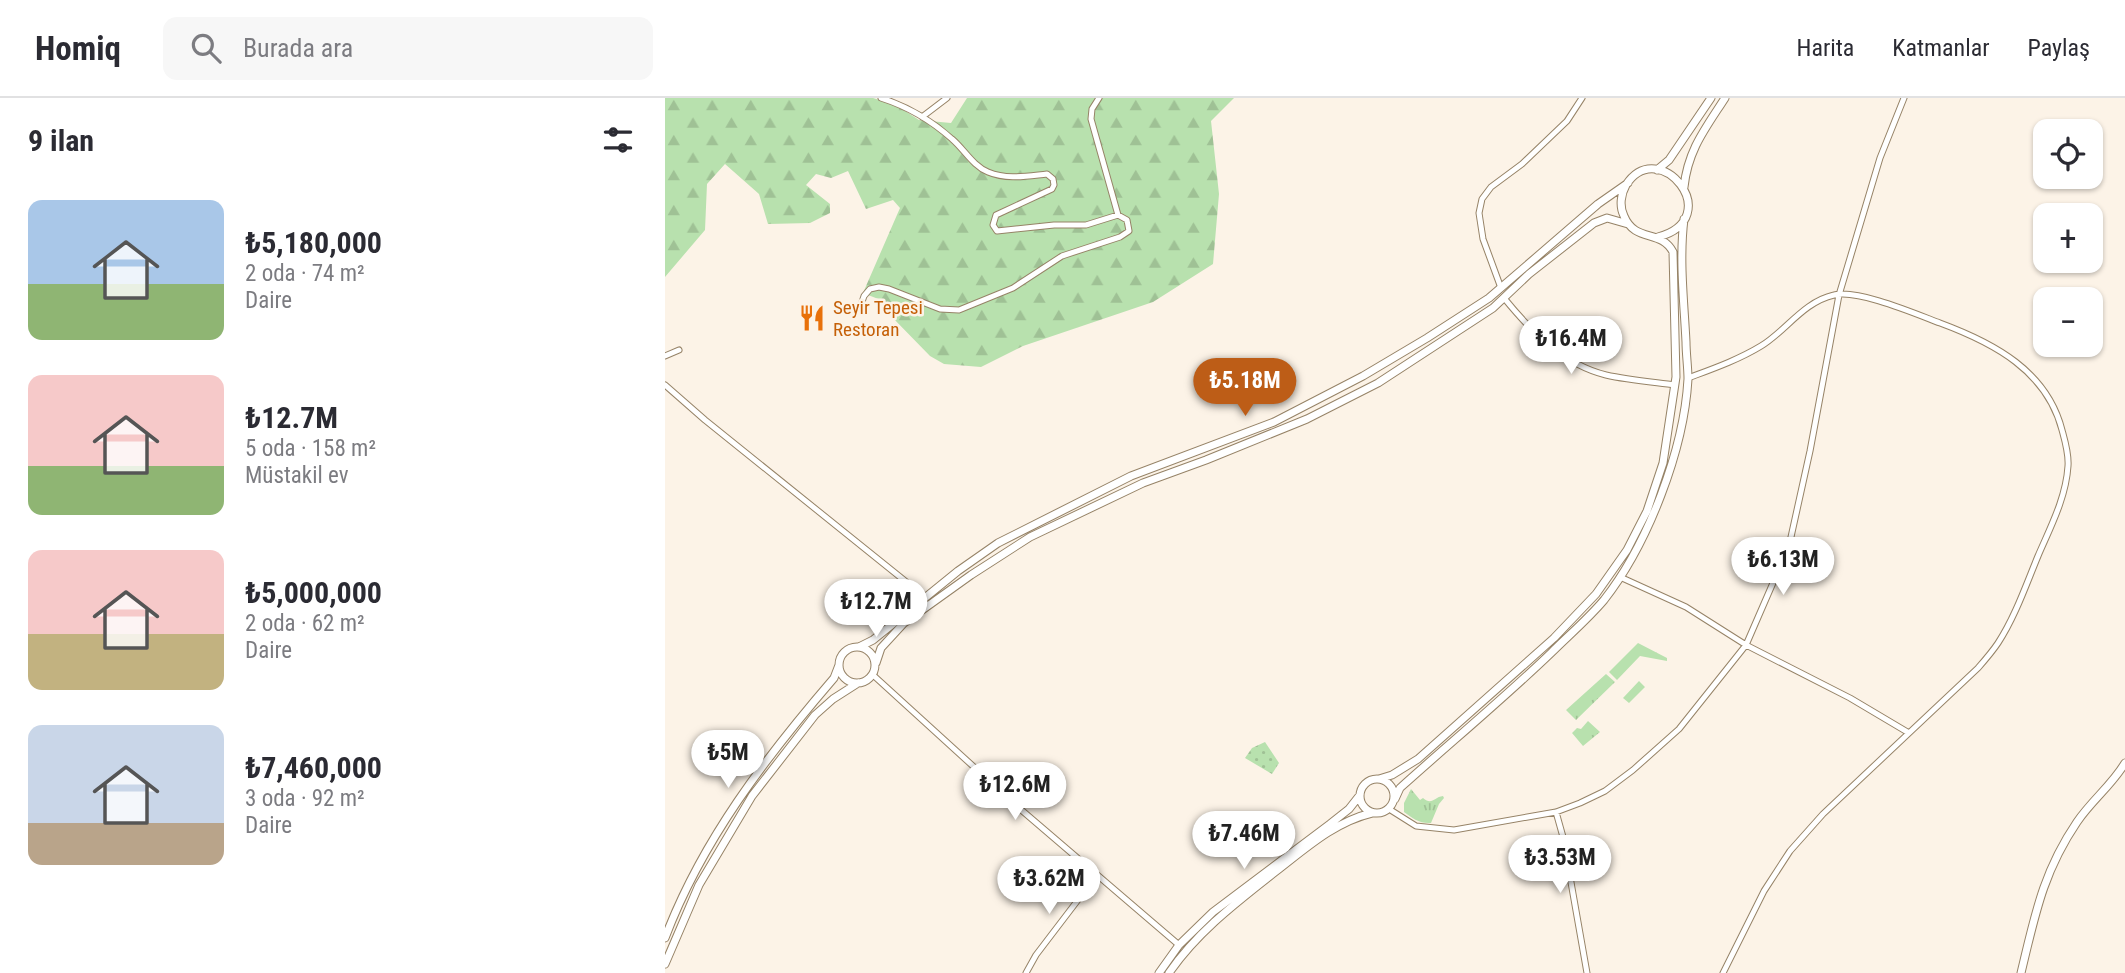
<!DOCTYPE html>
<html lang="tr">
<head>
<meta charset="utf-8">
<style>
	:root { --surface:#fff; --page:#f7f7f7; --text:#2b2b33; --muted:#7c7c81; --line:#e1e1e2; --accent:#bd5d17 }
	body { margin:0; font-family:"Roboto Condensed",sans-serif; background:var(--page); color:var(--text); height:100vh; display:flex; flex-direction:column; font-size:26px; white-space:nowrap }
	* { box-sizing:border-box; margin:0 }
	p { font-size:23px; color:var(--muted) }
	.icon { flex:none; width:38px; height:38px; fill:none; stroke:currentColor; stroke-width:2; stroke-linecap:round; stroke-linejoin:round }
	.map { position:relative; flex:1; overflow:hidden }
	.details { display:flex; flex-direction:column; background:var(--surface); width:665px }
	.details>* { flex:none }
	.controls { position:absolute; left:1368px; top:21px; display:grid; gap:14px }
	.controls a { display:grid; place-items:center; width:70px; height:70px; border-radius:14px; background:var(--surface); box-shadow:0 2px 5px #0004; font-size:35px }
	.price { position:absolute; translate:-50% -60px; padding:0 16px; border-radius:24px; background:#fff; color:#222; font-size:23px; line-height:46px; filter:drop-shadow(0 2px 4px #0008) }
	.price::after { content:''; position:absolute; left:50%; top:42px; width:21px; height:16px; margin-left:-10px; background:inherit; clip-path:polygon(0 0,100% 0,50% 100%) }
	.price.on { background:var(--accent); color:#fff }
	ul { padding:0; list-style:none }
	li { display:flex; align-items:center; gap:21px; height:175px; padding:0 28px }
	li span { display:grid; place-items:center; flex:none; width:196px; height:140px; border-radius:14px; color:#555 }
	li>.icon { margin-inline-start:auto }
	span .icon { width:84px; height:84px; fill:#fffc; stroke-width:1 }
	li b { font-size:30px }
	h2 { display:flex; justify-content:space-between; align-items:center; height:84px; padding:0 28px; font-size:30px }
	header { display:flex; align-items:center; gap:42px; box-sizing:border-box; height:98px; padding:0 35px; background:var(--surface); border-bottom:2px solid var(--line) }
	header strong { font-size:33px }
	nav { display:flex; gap:38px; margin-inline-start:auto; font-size:24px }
	.search { width:490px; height:63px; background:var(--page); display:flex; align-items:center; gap:18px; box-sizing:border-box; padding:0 24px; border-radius:14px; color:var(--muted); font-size:26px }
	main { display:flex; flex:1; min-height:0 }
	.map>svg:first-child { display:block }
	.grass { fill:url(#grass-tufts) }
	.forest { fill:url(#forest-firs) }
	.park { fill:url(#park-dots) }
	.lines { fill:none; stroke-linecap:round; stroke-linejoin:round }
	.street-casing { stroke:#968367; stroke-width:7 }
	.secondary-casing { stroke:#968367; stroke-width:9 }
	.street { stroke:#fff; stroke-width:5 }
	.secondary { stroke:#fff; stroke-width:7 }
	.labels { text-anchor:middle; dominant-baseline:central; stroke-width:5; stroke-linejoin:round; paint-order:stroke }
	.food-label { font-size:19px; fill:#c56008; stroke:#fcf3e7; text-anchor:start }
</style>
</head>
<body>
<header>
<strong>Homiq</strong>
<div class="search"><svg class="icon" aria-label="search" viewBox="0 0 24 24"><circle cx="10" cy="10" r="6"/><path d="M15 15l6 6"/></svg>Burada ara</div>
<nav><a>Harita</a><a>Katmanlar</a><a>Paylaş</a></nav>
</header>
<main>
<section class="details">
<h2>9 ilan<svg class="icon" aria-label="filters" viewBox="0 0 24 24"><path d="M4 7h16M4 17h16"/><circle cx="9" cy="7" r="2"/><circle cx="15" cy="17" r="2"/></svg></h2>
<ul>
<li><span style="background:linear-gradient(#a9c7e8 60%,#8fb573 0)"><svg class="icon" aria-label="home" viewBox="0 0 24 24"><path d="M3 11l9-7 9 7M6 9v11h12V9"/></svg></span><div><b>₺5,180,000</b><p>2 oda · 74 m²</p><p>Daire</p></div></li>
<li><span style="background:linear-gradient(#f6c9c9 65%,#8fb573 0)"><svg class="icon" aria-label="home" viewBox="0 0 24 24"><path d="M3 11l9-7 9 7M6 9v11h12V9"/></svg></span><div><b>₺12.7M</b><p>5 oda · 158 m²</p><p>Müstakil ev</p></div></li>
<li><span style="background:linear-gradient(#f6c9c9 60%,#c2b280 0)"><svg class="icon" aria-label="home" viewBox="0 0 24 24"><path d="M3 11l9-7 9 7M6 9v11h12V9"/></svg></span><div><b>₺5,000,000</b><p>2 oda · 62 m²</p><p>Daire</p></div></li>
<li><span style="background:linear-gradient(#c9d6e8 70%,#b9a48a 0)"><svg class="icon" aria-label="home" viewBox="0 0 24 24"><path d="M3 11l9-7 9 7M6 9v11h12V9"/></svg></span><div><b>₺7,460,000</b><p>3 oda · 92 m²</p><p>Daire</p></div></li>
</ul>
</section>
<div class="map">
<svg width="1460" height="875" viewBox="0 0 1460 875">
	<defs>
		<pattern id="grass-tufts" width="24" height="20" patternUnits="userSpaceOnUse" patternTransform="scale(1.75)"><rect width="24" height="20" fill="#b8e1ae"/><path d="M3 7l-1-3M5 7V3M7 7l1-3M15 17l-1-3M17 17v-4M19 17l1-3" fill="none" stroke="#9fc195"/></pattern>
		<pattern id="forest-firs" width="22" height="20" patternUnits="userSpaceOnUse" patternTransform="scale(1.75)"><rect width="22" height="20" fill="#b8e1ae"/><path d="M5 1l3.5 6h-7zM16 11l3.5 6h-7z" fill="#9fc195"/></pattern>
		<pattern id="park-dots" width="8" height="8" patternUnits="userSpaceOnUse" patternTransform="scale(1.75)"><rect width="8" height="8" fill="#b8e1ae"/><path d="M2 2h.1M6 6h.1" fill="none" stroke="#9fc195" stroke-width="1.8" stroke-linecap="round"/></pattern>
	</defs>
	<rect width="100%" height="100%" fill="#fcf3e7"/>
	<path class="grass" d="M973 545 1002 560V563L975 558 952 582 944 574Z
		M941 576 950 584 911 622 901 612Z
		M974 583 980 589 964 605 958 600Z
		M923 623 935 634 918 648 907 635 912 630 916 631Z
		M746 691 755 702 758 700C767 708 769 699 778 698L779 700 774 706 766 725C755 726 747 720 739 714V705Z"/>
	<path class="forest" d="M0 0H208L231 7 254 22 286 25 302 0H569L546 23 554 96 548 166 488 204 358 248 316 269 279 266 265 258 225 217 226 206 198 195 235 110 228 102 201 111 183 73 166 80 151 76 141 87 165 106V115L145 125 103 126 94 96 60 66 42 86 40 132 0 179Z"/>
	<path class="park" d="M600 644 614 665 607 676 580 660 587 650Z"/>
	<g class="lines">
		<g class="street-casing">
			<path id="street" d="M434 0 427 11 426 21 453 117
				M257 19 282 0
				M836 190 818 141 814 115 817 101 826 89 857 66 902 23 917 0
				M839 200C866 233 897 266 941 277 963 282 987 284 1010 287
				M195 210 199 198 205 191 214 189 224 191 275 211 294 212 348 190 397 158 455 139 464 133 462 122 453 117 421 127H389L332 133 328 127 331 117 387 91 389 87 388 81 382 76C362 78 342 82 323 74 308 68 299 51 287 41 267 23 241 8 216 0
				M0 258 14 252
				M1023 280C1047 271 1073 262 1096 248 1121 233 1138 204 1169 197 1193 191 1251 216 1275 225 1329 245 1382 273 1397 332 1400 343 1404 356 1403 368 1401 400 1385 430 1373 458 1361 487 1350 519 1333 545 1327 554 1320 562 1313 570L1158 716 1125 753 1099 793 1058 875
				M0 287 40 322 260 499
				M955 479 1021 509 1081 547 1185 600 1244 635
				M208 577 354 710 514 847
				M724 711 751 728 789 732 891 714 915 705 940 693 968 672 1014 631 1081 547 1124 448 1145 353 1174 197 1215 60 1239 0
				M891 714 898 739 922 875
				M361 875 371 857 432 777"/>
		</g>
		<g class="secondary-casing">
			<path id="secondary" d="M992 72 1004 62 1046 0
				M1019 89C1023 52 1040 31 1060 0
				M174 567a18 18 0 1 1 36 0a18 18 0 1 1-36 0Z
				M194 549 208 542 293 473 333 445 466 378 609 324 698 278 762 240 824 200 933 106 963 85
				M211 565 216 550 239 525 306 477 365 439 478 385 541 362 642 321 713 285 828 210 864 176 929 125 942 120 963 126
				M695 698a17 17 0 1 1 34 0a17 17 0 1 1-34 0Z
				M714 681 727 677 753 661 889 540 931 496 962 452 982 413 998 365 1011 279 1008 154C996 131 970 145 959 118 954 108 956 96 961 87 994 36 1063 120 993 139
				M730 701 735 690C785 645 837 602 886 555 903 538 923 521 939 502 983 446 1019 352 1023 281 1023 269 1021 256 1021 244 1019 203 1014 162 1019 121
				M0 840C37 742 101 659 169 580L174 567
				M0 866 34 787 87 698 150 617 168 601 193 585
				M494 875 514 847 548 814 665 726 684 711 695 697
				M504 875C532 834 572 804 610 774 640 751 669 724 707 715
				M1356 875C1370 817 1378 774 1412 724 1427 702 1447 687 1460 665"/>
		</g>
		<use href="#street" class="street"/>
		<use href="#secondary" class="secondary"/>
	</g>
	<defs>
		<g id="restaurant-bare" transform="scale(2.1)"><path d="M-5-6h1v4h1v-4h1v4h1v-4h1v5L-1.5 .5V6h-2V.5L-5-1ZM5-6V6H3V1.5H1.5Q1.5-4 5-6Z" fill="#e8710a" stroke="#fcf3e7" stroke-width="2.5" paint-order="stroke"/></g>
	</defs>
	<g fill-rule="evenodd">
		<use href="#restaurant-bare" x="147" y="220"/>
	</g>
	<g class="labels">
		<g class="food-label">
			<text x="168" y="209">Seyir Tepesi<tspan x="168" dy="22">Restoran</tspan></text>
		</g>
	</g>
</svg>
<div class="controls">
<a><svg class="icon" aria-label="locate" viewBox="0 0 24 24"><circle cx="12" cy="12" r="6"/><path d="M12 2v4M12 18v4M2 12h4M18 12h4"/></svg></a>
<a>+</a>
<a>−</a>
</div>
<b class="price" style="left:906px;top:278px">₺16.4M</b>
<b class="price on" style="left:580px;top:320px">₺5.18M</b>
<b class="price" style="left:1118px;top:499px">₺6.13M</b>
<b class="price" style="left:211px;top:541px">₺12.7M</b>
<b class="price" style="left:63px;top:692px">₺5M</b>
<b class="price" style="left:350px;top:724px">₺12.6M</b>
<b class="price" style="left:579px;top:773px">₺7.46M</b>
<b class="price" style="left:895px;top:797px">₺3.53M</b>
<b class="price" style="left:384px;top:818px">₺3.62M</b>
</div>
</main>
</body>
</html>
